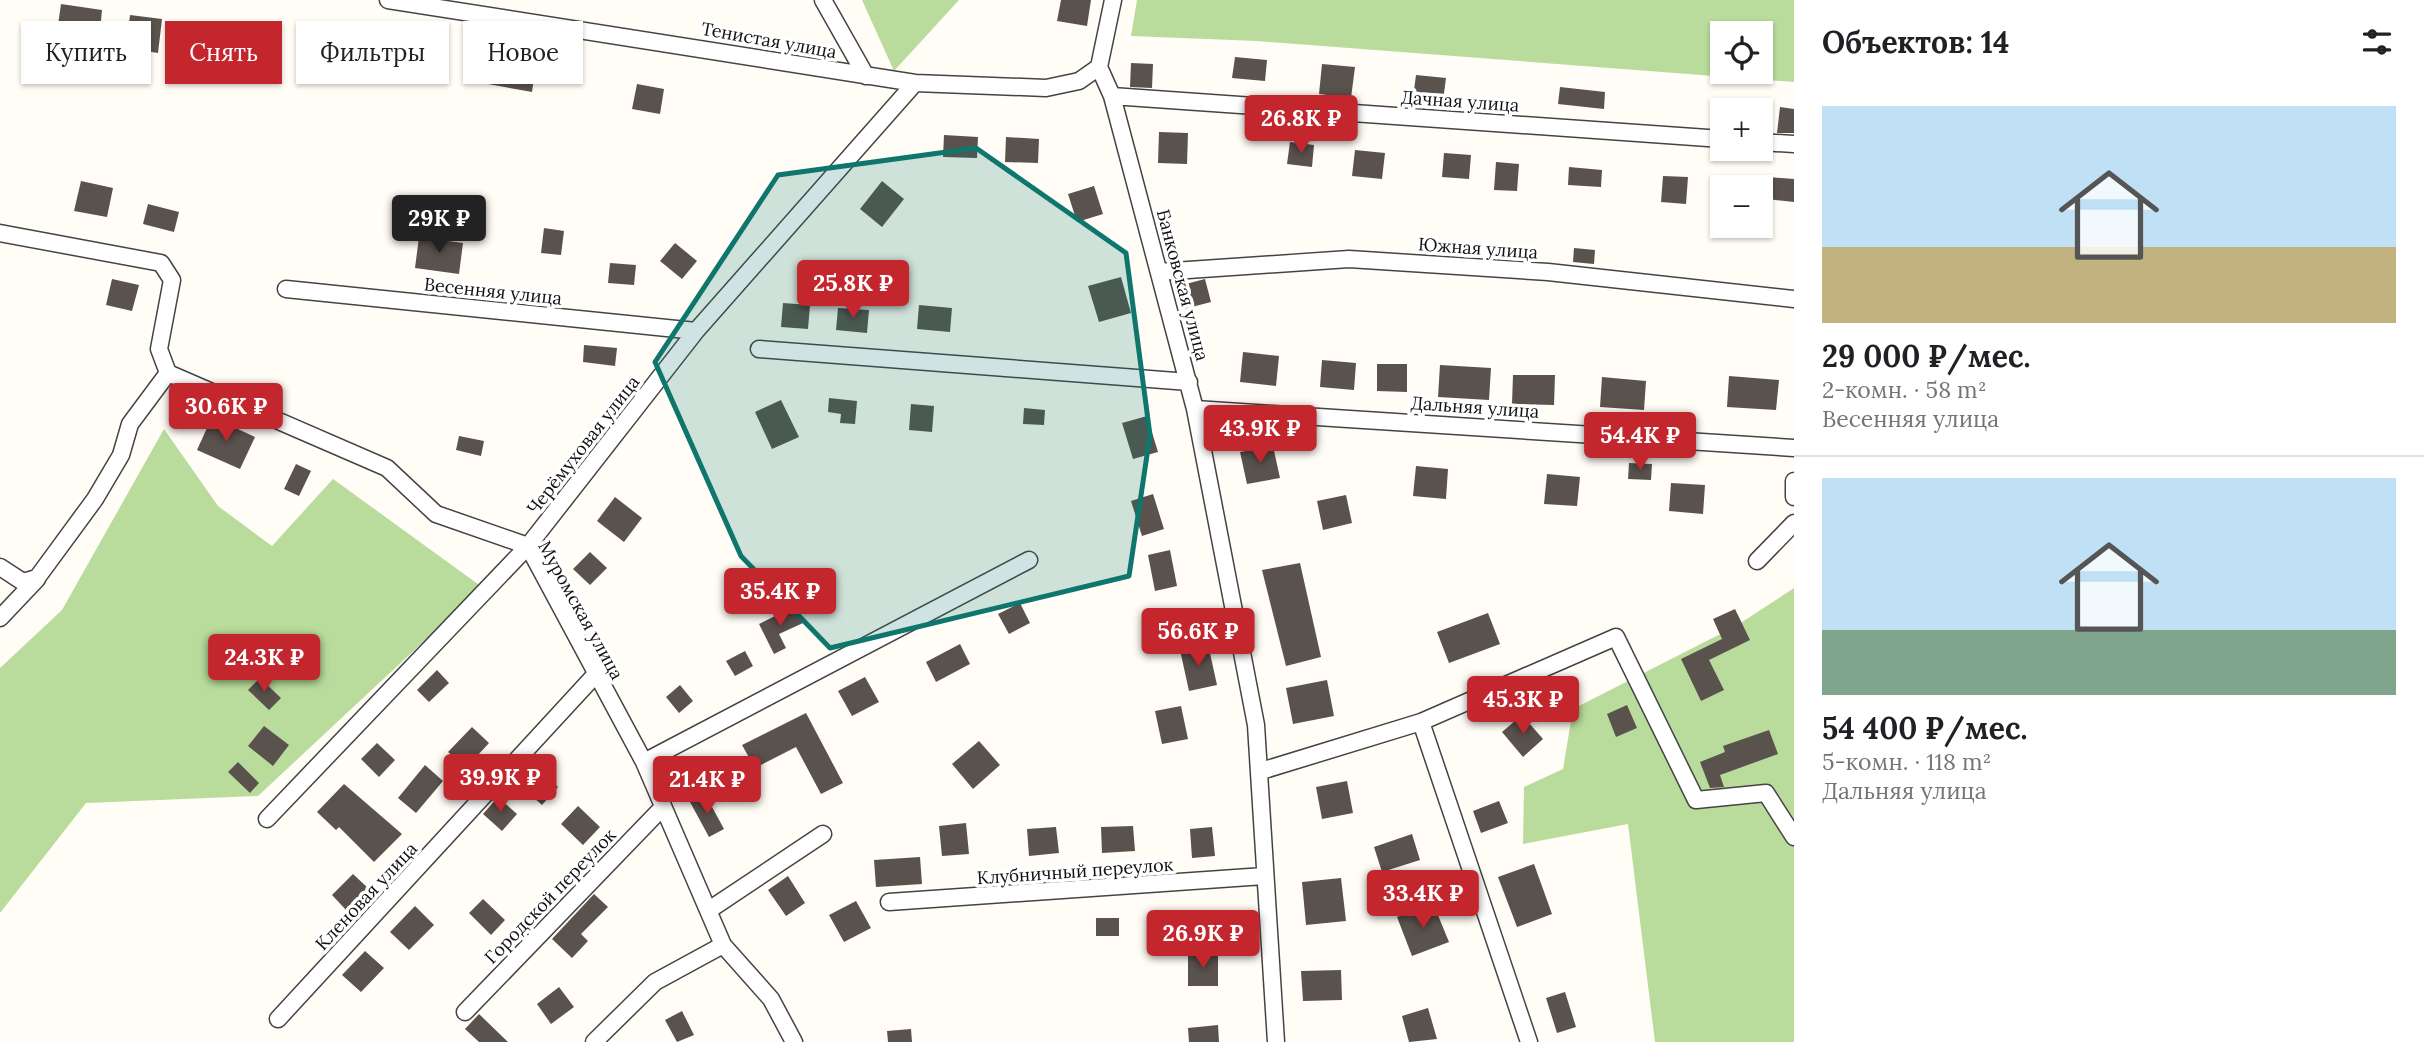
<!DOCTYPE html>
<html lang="ru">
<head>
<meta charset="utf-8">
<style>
	:root { --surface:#fff; --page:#f6f6f6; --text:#202124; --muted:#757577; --line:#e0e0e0; --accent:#c4262e }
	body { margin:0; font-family:Lora,serif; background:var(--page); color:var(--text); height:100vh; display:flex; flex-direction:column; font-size:26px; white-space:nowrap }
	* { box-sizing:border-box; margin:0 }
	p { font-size:23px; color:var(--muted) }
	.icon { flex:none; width:38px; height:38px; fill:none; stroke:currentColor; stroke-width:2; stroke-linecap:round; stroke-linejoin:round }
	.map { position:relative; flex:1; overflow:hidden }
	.details { display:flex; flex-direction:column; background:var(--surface); width:630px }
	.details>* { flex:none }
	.banner { position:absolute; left:21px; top:21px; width:665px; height:63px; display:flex; gap:14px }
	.tools { position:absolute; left:1710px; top:21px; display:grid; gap:14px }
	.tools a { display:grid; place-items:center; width:63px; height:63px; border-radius:0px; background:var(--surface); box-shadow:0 2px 5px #0004; font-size:35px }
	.price { position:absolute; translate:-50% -60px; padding:0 16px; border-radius:7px; background:var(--accent); color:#fff; font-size:23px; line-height:46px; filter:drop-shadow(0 2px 4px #0008) }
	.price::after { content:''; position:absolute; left:50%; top:42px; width:21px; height:16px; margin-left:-10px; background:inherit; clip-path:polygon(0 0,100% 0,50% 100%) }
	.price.active { background:#222; color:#fff }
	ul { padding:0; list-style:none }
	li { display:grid; align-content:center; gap:14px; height:371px; padding:0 28px }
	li+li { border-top:2px solid var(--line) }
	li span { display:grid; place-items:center; height:217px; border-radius:0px; color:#555 }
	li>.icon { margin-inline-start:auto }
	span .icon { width:126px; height:126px; fill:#fffc; stroke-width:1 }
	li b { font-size:30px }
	h2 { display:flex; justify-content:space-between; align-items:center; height:84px; padding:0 28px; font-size:30px }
	.tag { padding:0 24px; border-radius:0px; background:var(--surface); box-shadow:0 2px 5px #0004; font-size:24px; line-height:63px }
	.tag.active { background:var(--accent); color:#fff }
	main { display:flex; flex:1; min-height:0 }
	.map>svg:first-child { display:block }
	.forest { fill:#b9dc9c; fill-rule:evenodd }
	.building { fill:#5a524d }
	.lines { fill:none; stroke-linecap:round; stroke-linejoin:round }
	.minor-casing { stroke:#444; stroke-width:19 }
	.minor { stroke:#fff; stroke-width:16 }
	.marked { fill:#0f766e; fill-opacity:0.2; stroke:#0f766e; stroke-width:5; stroke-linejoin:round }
	.labels { text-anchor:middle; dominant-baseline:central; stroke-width:7; stroke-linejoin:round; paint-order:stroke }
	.street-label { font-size:18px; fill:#111; stroke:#fff }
</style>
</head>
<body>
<main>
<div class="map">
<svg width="1794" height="1042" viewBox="0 0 1794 1042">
	<rect width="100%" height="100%" fill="#fffdf5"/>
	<path class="forest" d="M862 0H959L894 71Z
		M1137 0H1794V82L1257 41 1131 36ZM1760 33V72H1722V33Z
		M164 429 218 506 272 546 333 479 482 587 258 796 86 803 0 913V668L62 610Z
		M1794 588V1042H1655L1628 824 1523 844 1524 787 1563 769 1573 709 1736 626Z"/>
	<path class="building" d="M1061 0H1091L1087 26 1057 21Z
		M61 4 102 10 100 31 58 25Z
		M130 15 162 19 158 53 126 48Z
		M187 25 211 28 206 59 182 56Z
		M406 27 422 30 419 49 402 46Z
		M1235 57 1267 60 1265 81 1232 78Z
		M470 60 535 71 532 92 466 80Z
		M1131 63 1153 64 1152 88 1130 87Z
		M1322 64 1355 67 1351 98 1319 94Z
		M1416 75 1446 78 1443 101 1413 98Z
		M637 84 664 89 660 114 632 109Z
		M1560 87 1605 92 1604 109 1558 104Z
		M1780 107 1794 109V133H1777Z
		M1159 132 1188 133 1187 164 1158 163Z
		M944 135 978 137 977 158 943 157Z
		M1006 137 1039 139 1038 163 1005 162Z
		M1290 142 1314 145 1312 167 1287 164Z
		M1355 150 1385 153 1382 179 1352 176Z
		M1444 153 1471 155 1469 179 1442 177Z
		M1496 162 1519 164 1517 191 1494 190Z
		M1569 167 1602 170 1601 187 1568 185Z
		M1663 176 1688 177 1686 204 1661 202Z
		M1768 177 1794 179V202L1766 199Z
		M81 181 113 188 107 217 74 211Z
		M882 181 904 199 882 227 860 209Z
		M1094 186 1103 214 1077 222 1068 194Z
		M148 204 179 212 174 232 143 224Z
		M544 228 564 231 561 255 541 253Z
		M419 237 463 243 459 274 415 268Z
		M675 243 697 261 682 279 660 261Z
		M1574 248 1595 250 1594 264 1573 262Z
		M610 263 636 265 634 285 608 283Z
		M1121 277 1131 313 1099 322 1088 286Z
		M112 279 139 285 132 311 106 305Z
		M1205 279 1211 302 1184 309 1178 286Z
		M783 303 810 305 808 329 781 327Z
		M919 305 952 308 950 332 917 329Z
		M838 308 869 310 867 333 836 330Z
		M584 345 617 348 615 366 583 362Z
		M1243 352 1279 356 1276 386 1240 382Z
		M1322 360 1356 363 1354 390 1320 387Z
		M1377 364H1407V392L1377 391Z
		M1440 365 1491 368 1489 400 1438 397Z
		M1513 375H1555L1554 405 1512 404Z
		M1729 376 1779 380 1776 410 1727 407Z
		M1602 377 1646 381 1644 410 1600 407Z
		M829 398 857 401 855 424 840 423 841 414 828 412Z
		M781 400 799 437 772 449 755 412Z
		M911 404 934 406 932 432 909 430Z
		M1024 408 1045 410 1044 425 1023 424Z
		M1147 416 1158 452 1133 459 1122 423Z
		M212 417 255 437 240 469 197 450Z
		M459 436 484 441 481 456 456 450Z
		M1273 446 1280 478 1247 484 1240 452Z
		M1629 463 1652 464 1651 480 1628 479Z
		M296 464 311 471 299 496 284 489Z
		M1416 466 1448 469 1446 499 1413 496Z
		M1547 474 1580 477 1577 506 1544 504Z
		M1671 483 1705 485 1703 514 1669 511Z
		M1153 494 1164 529 1142 536 1131 501Z
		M1346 495 1352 523 1323 530 1317 501Z
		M615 497 642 518 624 542 597 521Z
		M1170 550 1177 586 1155 591 1148 555Z
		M590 552 607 568 590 585 573 569Z
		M1300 563 1321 657 1286 666 1262 570Z
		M1020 603 1030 623 1009 634 998 614Z
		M795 606 803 623 779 634 786 648 774 654 759 624Z
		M1735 609 1750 640 1709 660 1724 690 1701 701 1681 659 1722 639 1713 619Z
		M1488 613 1500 644 1449 663 1437 632Z
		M960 644 970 664 936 682 926 662Z
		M1208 644 1217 685 1189 691 1180 650Z
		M745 651 753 666 735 676 726 661Z
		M437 670 449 683 429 702 417 690Z
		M865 677 879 702 852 716 838 691Z
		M260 678 281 698 269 710 248 690Z
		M1327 680 1334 716 1293 724 1286 688Z
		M680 685 693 701 679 713 666 697Z
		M1627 705 1637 728 1616 737 1607 714Z
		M1181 706 1188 739 1162 744 1155 711Z
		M806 713 843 783 821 794 796 747 755 768 742 745Z
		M1522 715 1543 739 1523 757 1502 732Z
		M264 726 289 745 273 766 248 746Z
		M472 727 489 743 466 768 448 752Z
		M1769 730 1778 754 1720 775 1724 787 1710 788 1700 762 1725 752 1723 746Z
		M979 741 1000 765 973 789 952 764Z
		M377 743 395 760 379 777 361 759Z
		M238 762 259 783 250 793 228 772Z
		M532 764 558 787 542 805 516 782Z
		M425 765 443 781 416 813 398 798Z
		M1347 781 1353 813 1322 819 1316 787Z
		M344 784 402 834 374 862 339 827 336 830 317 812Z
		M705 794 724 829 709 837 690 802Z
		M498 797 517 814 502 831 483 814Z
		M1499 801 1508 823 1481 833 1473 811Z
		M578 806 600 827 583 845 561 824Z
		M966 823 969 854 942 856 939 826Z
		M1133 826 1135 851 1102 853 1101 827Z
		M1056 827 1059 853 1029 856 1027 829Z
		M1212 827 1215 856 1192 858 1190 829Z
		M1412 834 1420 860 1382 872 1374 847Z
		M920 857 922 884 876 887 874 860Z
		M1534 864 1552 914 1517 927 1498 877Z
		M353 874 369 889 347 911 332 895Z
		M788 876 805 903 786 916 768 890Z
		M1341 878 1346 921 1306 925 1302 882Z
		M594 894 608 907 581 934 588 941 572 958 552 939Z
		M483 899 505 920 491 935 469 913Z
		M856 901 871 928 844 942 829 915Z
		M1433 903 1449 942 1412 956 1397 917Z
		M415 906 434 925 409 950 390 932Z
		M1096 918H1119V936H1096Z
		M365 951 384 968 361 992 342 975Z
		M1188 955H1218V986H1188Z
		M1341 970 1342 1000 1303 1001 1301 971Z
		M559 987 574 1007 551 1024 537 1004Z
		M1565 992 1576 1027 1557 1033 1546 998Z
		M1428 1008 1437 1039 1409 1042 1402 1016Z
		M682 1011 694 1035 677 1042 665 1020Z
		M479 1014 508 1042H479L465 1029Z
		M1218 1025 1219 1042H1189L1188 1028Z
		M911 1029 912 1042H888L887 1031Z"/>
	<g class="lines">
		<g class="minor-casing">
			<path id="minor" d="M388 0 915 83 1046 88 1079 81 1099 67
				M823 0 866 76
				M1113 0 1099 67 1112 96 1195 409 1256 725 1276 1042
				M1112 96 1722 139
				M1760 142 1794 144
				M0 233 161 263 172 280 159 349 168 373
				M1159 272 1349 259 1548 272 1794 299
				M286 289 696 331
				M759 349 1189 382
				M168 373 387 468 436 514 528 546 644 762 723 945 771 999 794 1042
				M1195 409 1794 448
				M1794 481V497
				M1757 561 1794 523
				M0 567 23 582 37 578 95 499 121 455 130 424 168 373
				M0 618 37 579
				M1421 722 1529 1042
				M644 762 1029 560
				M1261 771 1421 722 1616 637 1696 800 1766 793 1794 837
				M267 819 528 546 696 331 915 83
				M889 902 1264 876
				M709 910 823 834
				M465 1012 663 807
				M278 1019 596 674
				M594 1042 655 982 723 945"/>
		</g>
		<use href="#minor" class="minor"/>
	</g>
	<path class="marked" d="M976 148 1126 253 1150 435 1129 576 830 648 741 556 655 362 778 175Z"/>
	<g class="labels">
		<g class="street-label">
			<text transform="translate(769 40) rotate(10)">Тенистая улица</text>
			<text transform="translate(1460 101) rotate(4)">Дачная улица</text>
			<text transform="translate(1478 248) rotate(4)">Южная улица</text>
			<text transform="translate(1183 285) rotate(75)">Банковская улица</text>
			<text transform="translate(493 291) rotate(6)">Весенняя улица</text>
			<text transform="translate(1475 407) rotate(4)">Дальняя улица</text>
			<text transform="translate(583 445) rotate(-52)">Черёмуховая улица</text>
			<text transform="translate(581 610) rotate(61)">Муромская улица</text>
			<text transform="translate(1075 871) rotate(-4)">Клубничный переулок</text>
			<text transform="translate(366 896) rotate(-47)">Кленовая улица</text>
			<text transform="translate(550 896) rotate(-46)">Городской переулок</text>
		</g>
	</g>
</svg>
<div class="tools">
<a><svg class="icon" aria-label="locate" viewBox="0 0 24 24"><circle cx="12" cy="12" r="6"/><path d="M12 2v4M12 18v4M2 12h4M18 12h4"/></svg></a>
<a>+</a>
<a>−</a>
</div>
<b class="price" style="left:1301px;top:155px">26.8K ₽</b>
<b class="price active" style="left:439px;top:255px">29K ₽</b>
<b class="price" style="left:853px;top:320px">25.8K ₽</b>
<b class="price" style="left:226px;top:443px">30.6K ₽</b>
<b class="price" style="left:1260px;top:465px">43.9K ₽</b>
<b class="price" style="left:1640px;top:472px">54.4K ₽</b>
<b class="price" style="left:780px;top:628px">35.4K ₽</b>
<b class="price" style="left:1198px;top:668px">56.6K ₽</b>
<b class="price" style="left:264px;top:694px">24.3K ₽</b>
<b class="price" style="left:1523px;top:736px">45.3K ₽</b>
<b class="price" style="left:500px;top:814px">39.9K ₽</b>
<b class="price" style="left:707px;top:816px">21.4K ₽</b>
<b class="price" style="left:1423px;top:930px">33.4K ₽</b>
<b class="price" style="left:1203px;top:970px">26.9K ₽</b>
<div class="banner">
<a class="tag">Купить</a>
<a class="tag active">Снять</a>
<a class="tag">Фильтры</a>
<a class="tag">Новое</a>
</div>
</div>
<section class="details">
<h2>Объектов: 14<svg class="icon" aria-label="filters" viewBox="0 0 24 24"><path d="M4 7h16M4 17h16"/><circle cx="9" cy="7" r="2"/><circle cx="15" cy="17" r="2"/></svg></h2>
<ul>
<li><span style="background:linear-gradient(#bfe0f5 65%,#c2b280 0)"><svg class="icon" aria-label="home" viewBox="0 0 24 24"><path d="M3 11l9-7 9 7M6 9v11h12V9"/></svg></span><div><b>29 000 ₽/мес.</b><p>2-комн. · 58 m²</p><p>Весенняя улица</p></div></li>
<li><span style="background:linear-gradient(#bfe0f5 70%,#7fa58c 0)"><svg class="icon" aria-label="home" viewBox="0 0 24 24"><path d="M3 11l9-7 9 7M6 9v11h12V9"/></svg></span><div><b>54 400 ₽/мес.</b><p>5-комн. · 118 m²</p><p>Дальняя улица</p></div></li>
</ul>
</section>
</main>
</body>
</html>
